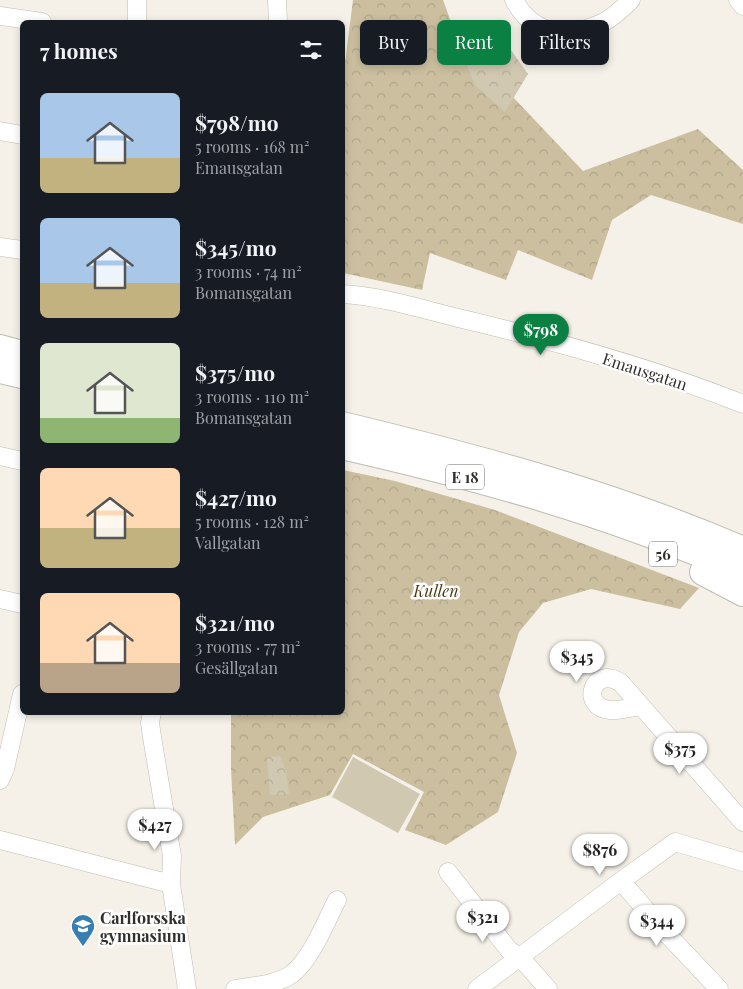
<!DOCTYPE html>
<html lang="en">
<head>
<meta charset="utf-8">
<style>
	:root { --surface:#171b24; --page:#242831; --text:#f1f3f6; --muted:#9ea1a6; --accent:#0b8043 }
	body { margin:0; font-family:"Playfair Display",serif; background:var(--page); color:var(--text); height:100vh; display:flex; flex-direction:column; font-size:19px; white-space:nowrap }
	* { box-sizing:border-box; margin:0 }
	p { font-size:16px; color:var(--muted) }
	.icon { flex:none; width:28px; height:28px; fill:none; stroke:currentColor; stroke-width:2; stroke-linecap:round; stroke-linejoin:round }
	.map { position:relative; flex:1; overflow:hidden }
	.sheet { position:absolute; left:20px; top:20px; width:325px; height:695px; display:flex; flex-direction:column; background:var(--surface); border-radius:8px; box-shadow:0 2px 8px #0003 }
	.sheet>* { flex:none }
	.banner { position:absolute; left:360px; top:20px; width:308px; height:45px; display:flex; gap:10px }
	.price { position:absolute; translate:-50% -42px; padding:0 11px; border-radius:18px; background:#fff; color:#222; font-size:16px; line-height:32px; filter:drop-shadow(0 1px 2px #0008) }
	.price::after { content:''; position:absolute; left:50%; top:30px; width:15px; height:11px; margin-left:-8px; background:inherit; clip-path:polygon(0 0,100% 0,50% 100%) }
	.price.current { background:var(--accent); color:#fff }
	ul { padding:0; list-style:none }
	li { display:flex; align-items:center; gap:15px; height:125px; padding:0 20px }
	li span { display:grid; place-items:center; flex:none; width:140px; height:100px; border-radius:8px; color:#555 }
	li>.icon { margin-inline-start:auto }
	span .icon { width:60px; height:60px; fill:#fffc; stroke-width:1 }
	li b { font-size:21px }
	h2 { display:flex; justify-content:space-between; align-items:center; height:60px; padding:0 20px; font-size:21px }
	.chip { padding:0 18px; border-radius:8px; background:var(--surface); box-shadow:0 2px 8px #0003; font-size:18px; line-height:45px }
	.chip.current { background:var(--accent); color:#fff }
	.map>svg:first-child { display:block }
	.forest { fill:url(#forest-crowns) }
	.park { fill:url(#park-crowns) }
	.pitch { fill:#d1c8b1 }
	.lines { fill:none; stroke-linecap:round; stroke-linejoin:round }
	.minor-casing { stroke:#bfbcb3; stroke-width:19 }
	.highway-casing { stroke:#bfbcb3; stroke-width:28 }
	.minor { stroke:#fff; stroke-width:18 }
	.highway { stroke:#fff; stroke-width:26 }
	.labels { text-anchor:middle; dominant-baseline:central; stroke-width:5; stroke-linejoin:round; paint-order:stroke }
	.shield { fill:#fff; stroke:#6e6d6b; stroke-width:1 }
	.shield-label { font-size:15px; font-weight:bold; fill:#302f2b }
	.street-label { font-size:16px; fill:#302f2b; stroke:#fff }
	.park-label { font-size:16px; font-style:italic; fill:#483911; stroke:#fff }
	.poi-label { font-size:16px; font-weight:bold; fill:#302f2b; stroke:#fff; text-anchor:start }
</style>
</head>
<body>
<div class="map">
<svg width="743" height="989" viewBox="0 0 743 989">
	<defs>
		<pattern id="forest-crowns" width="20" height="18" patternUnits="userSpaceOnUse" patternTransform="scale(1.25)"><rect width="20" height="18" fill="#cbbf9f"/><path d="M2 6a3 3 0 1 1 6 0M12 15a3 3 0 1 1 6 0" fill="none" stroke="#afa489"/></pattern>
		<pattern id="park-crowns" width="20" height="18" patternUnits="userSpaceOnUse" patternTransform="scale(1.25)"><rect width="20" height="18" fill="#d1c8b1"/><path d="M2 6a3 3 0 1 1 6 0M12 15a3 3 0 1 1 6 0" fill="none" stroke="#b4ac98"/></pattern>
	</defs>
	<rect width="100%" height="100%" fill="#f5f1e8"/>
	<path class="forest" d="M353 0H443L457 38 583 171 698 129 743 170V224L651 195 612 220 592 280 518 250 506 280 430 253 422 290 343 273 342 86Z
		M343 470 395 481 495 510 699 588 680 609 591 589 543 603 519 632 499 695 517 753 498 812 446 845 405 830 424 792 353 754 330 795 263 817 235 845 231 769V713L342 712Z"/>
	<path class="park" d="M501 36 528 74 505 112 475 85 461 51Z
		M280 756 286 771 289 794 270 795 267 757Z"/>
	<path class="pitch" d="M353 757 420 794 398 833 332 797Z"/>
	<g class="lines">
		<g class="minor-casing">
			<path id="minor" d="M277 0 278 22
				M514 0C534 37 569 39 604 22 614 17 623 8 631 0
				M738 0 743 6
				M0 16 42 22
				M137 22V0
				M0 131 22 135
				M0 247 22 250
				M342 294C380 296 418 308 454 317 552 340 650 367 743 404
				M0 456 22 461
				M0 599 22 604
				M641 706C631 707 620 711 610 710 579 707 593 664 621 683L743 822
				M152 712 150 723 152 737 172 856 171 884 187 989
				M0 780 5 769 22 694
				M0 840 171 884
				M448 872 509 950 520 957 548 989
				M621 881 665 932 719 989
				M235 989C253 986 276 985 292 974 312 958 325 923 337 900
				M477 989 621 881 675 842 743 862"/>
		</g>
		<g class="highway-casing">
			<path id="highway" d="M0 348 22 354
				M0 370 22 375
				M342 425C479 458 614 494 743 550
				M342 446C479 477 615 515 743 572
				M703 572 743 593"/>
		</g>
		<use href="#minor" class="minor"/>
		<use href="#highway" class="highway"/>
	</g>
	<defs>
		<g id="school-pin" transform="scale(1.25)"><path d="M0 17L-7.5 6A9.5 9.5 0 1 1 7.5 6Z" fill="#377eb3" stroke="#fff"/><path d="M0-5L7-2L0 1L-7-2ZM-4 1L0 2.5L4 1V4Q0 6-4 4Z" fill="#fff"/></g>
	</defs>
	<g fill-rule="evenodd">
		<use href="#school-pin" x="83" y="926"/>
	</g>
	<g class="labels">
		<g class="shield">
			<rect x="446" y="464.5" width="38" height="25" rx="4"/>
			<rect x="649" y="541.5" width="28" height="25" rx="4"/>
		</g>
		<g class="shield-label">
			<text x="465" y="477">E 18</text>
			<text x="663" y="554">56</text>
		</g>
		<g class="street-label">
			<text transform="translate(645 371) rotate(18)">Emausgatan</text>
		</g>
		<g class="park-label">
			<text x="436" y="590">Kullen</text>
		</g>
		<g class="poi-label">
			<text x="100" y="917">Carlforsska<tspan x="100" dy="18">gymnasium</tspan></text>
		</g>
	</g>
</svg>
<b class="price current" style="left:541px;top:356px">$798</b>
<b class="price" style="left:577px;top:683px">$345</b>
<b class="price" style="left:680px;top:775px">$375</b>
<b class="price" style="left:155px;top:851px">$427</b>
<b class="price" style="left:600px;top:876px">$876</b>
<b class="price" style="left:483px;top:943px">$321</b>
<b class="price" style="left:657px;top:947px">$344</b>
<div class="banner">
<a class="chip">Buy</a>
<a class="chip current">Rent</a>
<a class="chip">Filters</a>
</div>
<section class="sheet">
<h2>7 homes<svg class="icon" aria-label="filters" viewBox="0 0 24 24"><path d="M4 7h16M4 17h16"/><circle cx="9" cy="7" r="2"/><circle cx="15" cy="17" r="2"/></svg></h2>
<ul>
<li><span style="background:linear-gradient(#a9c7e8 65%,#c2b280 0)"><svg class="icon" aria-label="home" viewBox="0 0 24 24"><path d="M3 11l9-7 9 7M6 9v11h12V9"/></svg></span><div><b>$798/mo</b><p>5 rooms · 168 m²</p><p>Emausgatan</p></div></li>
<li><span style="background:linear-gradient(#a9c7e8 65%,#c2b280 0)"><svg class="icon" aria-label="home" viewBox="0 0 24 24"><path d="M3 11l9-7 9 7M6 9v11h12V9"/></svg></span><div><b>$345/mo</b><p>3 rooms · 74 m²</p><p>Bomansgatan</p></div></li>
<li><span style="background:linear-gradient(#dfe7d0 75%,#8fb573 0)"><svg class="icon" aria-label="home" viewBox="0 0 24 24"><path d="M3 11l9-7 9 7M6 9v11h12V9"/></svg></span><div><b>$375/mo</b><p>3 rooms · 110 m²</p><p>Bomansgatan</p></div></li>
<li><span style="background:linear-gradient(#ffd9b3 60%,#c2b280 0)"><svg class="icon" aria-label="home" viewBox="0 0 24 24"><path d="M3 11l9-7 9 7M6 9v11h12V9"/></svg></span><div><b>$427/mo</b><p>5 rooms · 128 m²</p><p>Vallgatan</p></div></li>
<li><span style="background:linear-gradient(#ffd9b3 70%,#b9a48a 0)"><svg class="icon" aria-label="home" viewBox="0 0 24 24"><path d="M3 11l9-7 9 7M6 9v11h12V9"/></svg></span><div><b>$321/mo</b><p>3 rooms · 77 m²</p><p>Gesällgatan</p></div></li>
</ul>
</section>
</div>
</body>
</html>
